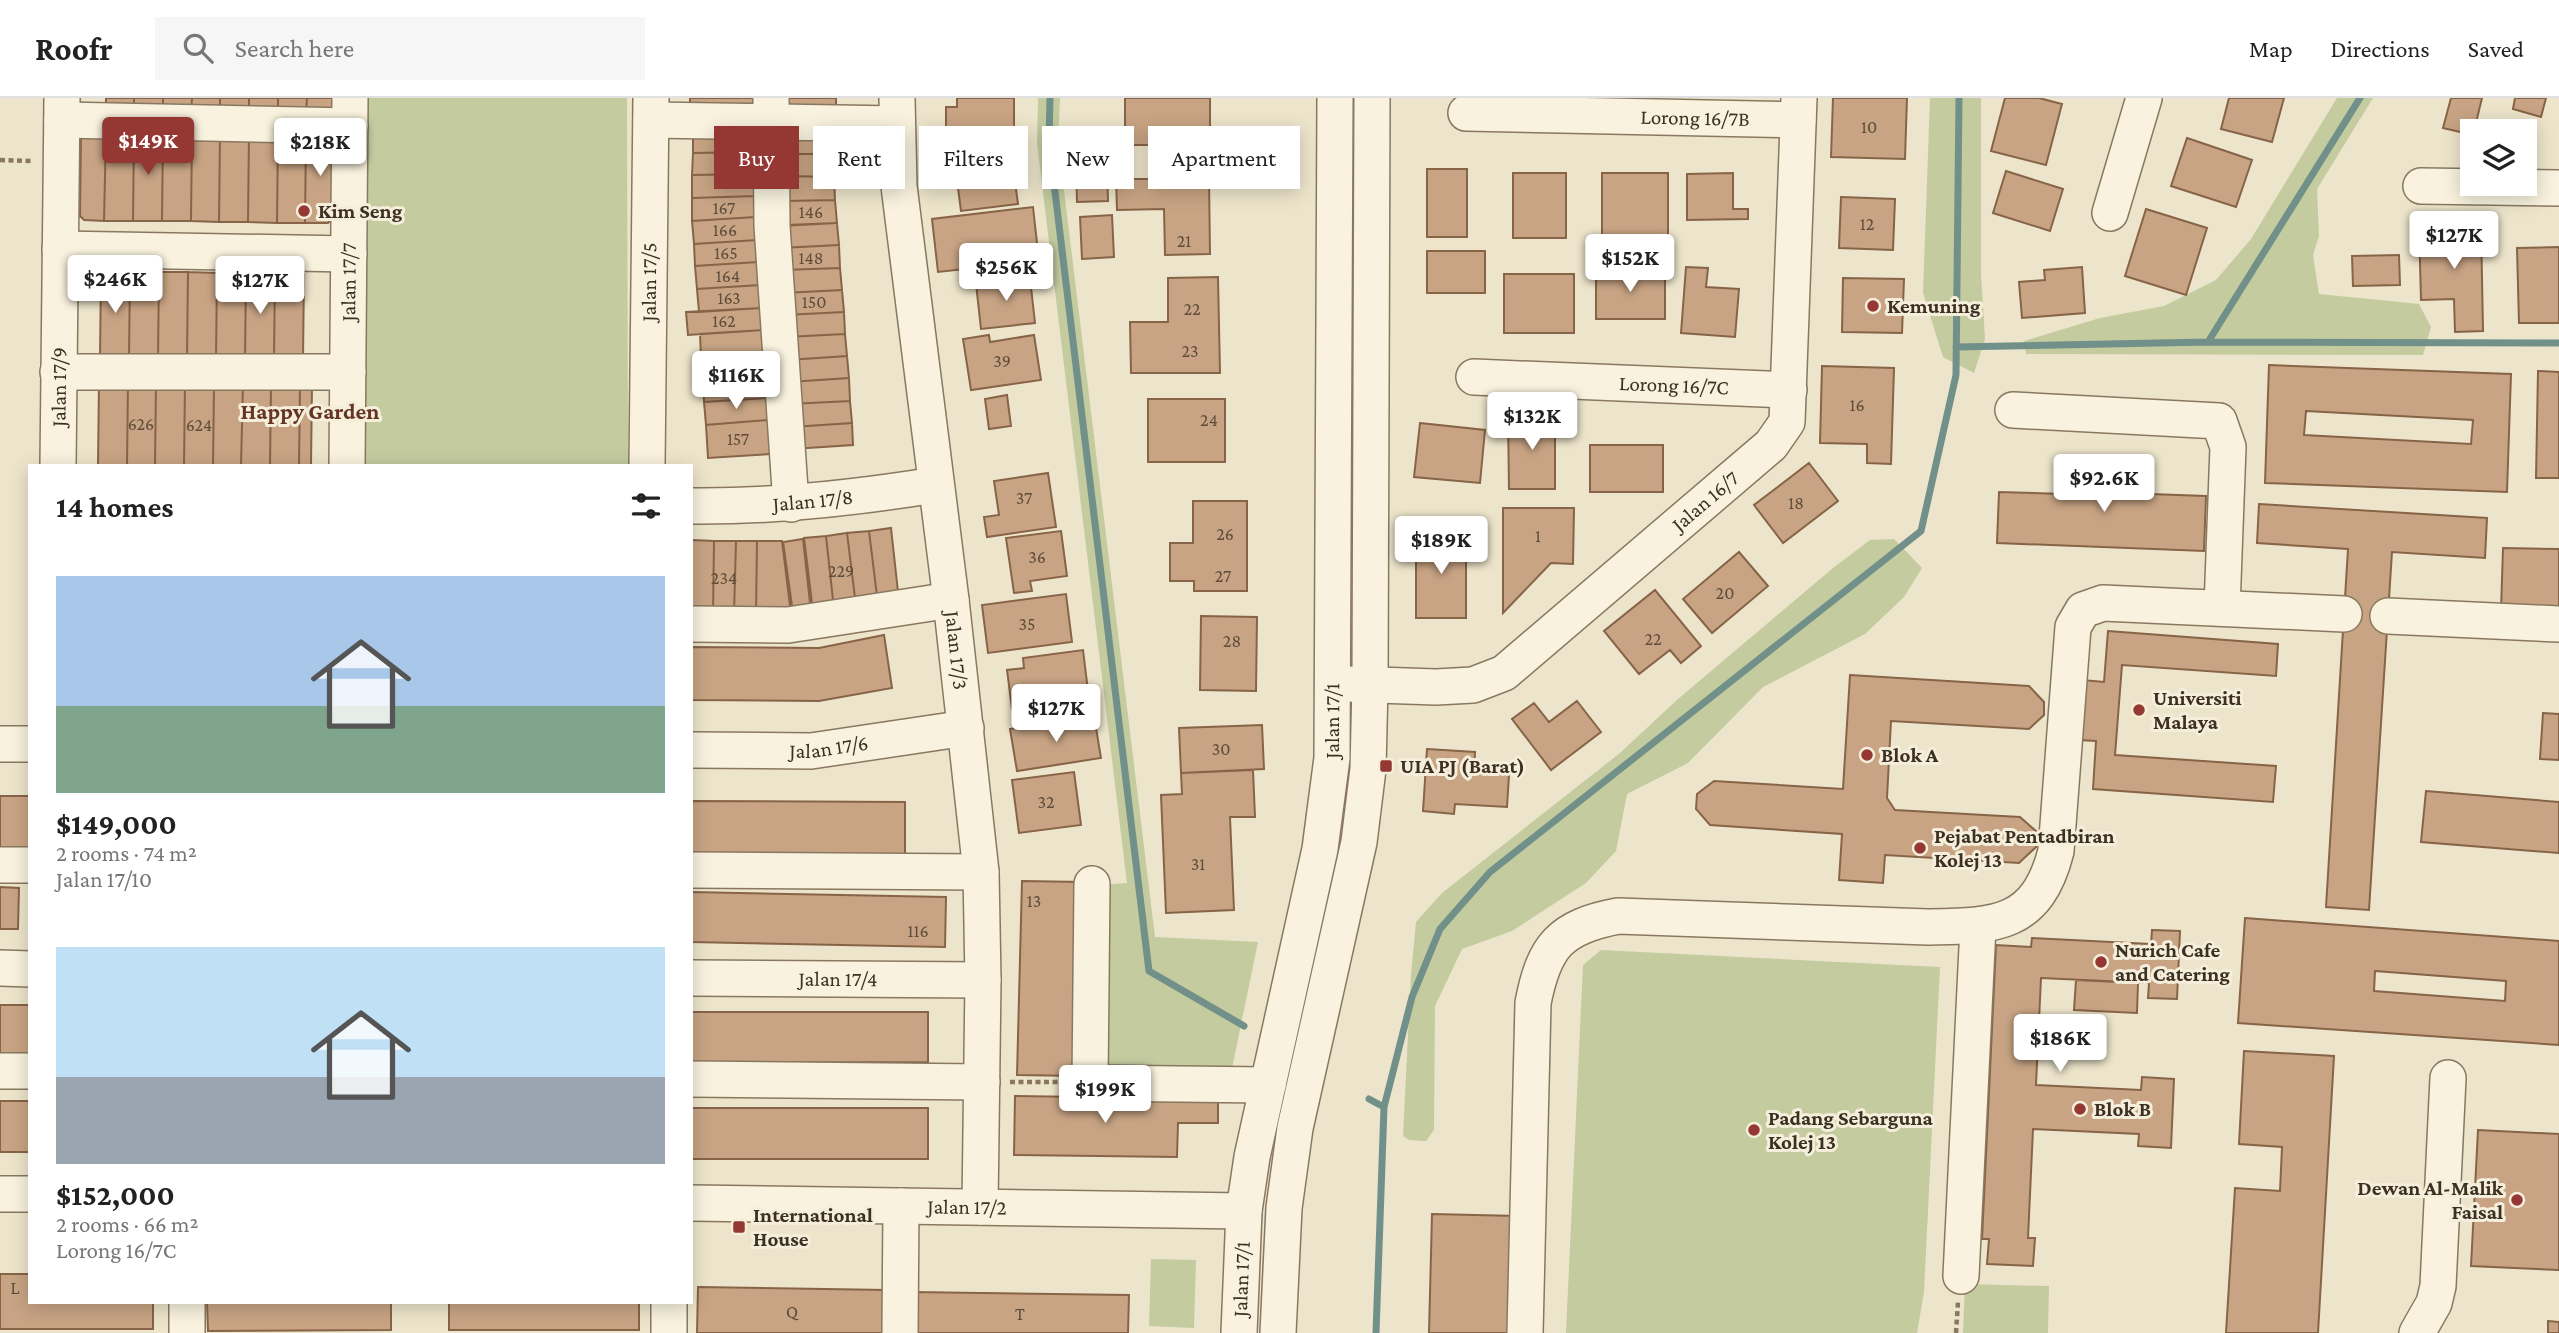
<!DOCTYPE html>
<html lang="en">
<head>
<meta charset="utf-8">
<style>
	:root { --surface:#fff; --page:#f6f6f6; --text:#222; --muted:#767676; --line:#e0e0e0; --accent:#953833 }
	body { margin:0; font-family:"Crimson Pro",serif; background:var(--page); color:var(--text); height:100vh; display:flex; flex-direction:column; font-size:26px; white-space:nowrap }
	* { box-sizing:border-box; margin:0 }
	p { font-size:23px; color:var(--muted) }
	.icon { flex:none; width:38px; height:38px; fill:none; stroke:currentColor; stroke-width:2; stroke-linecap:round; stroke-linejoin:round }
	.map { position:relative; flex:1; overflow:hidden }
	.drawer { position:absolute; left:28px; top:366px; width:665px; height:840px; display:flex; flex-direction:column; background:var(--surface); border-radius:0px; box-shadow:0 4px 18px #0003 }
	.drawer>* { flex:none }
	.guide { position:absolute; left:714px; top:28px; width:665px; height:63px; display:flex; gap:14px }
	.fabs { position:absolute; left:2460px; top:21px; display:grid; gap:14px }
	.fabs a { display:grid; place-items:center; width:77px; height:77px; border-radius:0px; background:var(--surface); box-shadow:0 4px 18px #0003; font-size:35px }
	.price { position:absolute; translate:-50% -60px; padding:0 16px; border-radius:7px; background:#fff; color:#222; font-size:23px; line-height:46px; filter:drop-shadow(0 2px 4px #0008) }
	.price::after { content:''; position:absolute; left:50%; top:42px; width:21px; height:16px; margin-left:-10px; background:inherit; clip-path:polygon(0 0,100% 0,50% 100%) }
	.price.on { background:var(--accent); color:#fff }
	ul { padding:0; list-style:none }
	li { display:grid; align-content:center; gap:14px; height:371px; padding:0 28px }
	li span { display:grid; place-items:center; height:217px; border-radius:0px; color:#555 }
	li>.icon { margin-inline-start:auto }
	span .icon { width:126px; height:126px; fill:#fffc; stroke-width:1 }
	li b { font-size:30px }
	h2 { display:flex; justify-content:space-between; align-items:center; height:84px; padding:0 28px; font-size:30px }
	.pill { padding:0 24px; border-radius:0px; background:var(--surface); box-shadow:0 4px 18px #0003; font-size:24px; line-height:63px }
	.pill.on { background:var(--accent); color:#fff }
	header { display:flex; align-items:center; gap:42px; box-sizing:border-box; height:98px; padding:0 35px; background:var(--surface); border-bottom:2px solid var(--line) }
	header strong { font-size:33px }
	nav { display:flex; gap:38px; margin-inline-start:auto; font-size:24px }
	.search { width:490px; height:63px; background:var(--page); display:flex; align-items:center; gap:18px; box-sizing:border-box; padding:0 24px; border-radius:0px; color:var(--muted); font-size:26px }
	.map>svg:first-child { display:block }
	.green { fill:#c3cb9f }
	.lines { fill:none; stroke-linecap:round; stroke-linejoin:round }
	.stream { stroke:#72908a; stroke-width:7 }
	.building { fill:#c8a484; stroke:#876447; stroke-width:2; fill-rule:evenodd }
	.minor-casing { stroke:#897860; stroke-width:38 }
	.path { stroke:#897860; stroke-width:4.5; stroke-dasharray:5 3.5; stroke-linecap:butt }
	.minor { stroke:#f8f2de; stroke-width:35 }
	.poi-dot { fill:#953833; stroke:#f4eedb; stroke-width:2.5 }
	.labels { text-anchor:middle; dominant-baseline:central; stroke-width:6; stroke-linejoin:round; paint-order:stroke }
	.number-label { font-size:18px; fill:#5e4d3a }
	.street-label { font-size:21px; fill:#3b3022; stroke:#f4eedb }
	.poi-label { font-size:21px; font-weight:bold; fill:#3b3022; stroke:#f4eedb; text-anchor:start }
	.neighbourhood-label { font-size:23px; font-weight:bold; fill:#653524; stroke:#f4eedb }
</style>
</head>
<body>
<header>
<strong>Roofr</strong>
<div class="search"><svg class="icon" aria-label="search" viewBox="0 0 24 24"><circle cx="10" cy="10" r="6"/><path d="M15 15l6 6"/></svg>Search here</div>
<nav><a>Map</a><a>Directions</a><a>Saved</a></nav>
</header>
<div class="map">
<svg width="2559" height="1235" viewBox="0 0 2559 1235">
	<rect width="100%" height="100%" fill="#ede5cb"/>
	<path class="green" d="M365 0H627L628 367H366Z
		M1038 0H1060L1058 43 1155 839 1258 844 1231 975 1110 974 1098 962 1100 787 1127 785 1037 45Z
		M1930 0H1981V176L1985 241 1974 275 1943 259 1923 195Z
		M2337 0H2373L2317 91 2319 138 2313 157 2319 196 2419 206 2431 229 2423 257 2026 256 2024 243 2100 220 2164 208 2216 182 2251 141Z
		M1894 441 1922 470 1904 499 1865 536 1763 589 1688 665 1627 696 1616 753 1586 785 1512 833 1462 851 1435 908 1434 1032 1426 1043 1409 1042 1403 1038 1411 877 1416 824 1442 795 1620 655 1678 601 1833 470 1870 442Z
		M1601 852 1940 869 1924 1194 1917 1235H1566L1583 867Z
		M1151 1161 1196 1162 1194 1230 1149 1228Z
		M1965 1186 2049 1188 2048 1235H1963Z"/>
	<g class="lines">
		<path class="stream" d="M1050 0 1049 44 1149 873 1244 928
			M2208 244 2360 0
			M1956 249 2208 244 2559 245
			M1369 1001 1384 1009
			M1376 1235 1384 1009 1412 899 1440 831 1490 774 1921 433 1956 277 1959 0"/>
	</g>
	<path class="building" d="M106 0H134V15H106Z
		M134 0H163V15H134Z
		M163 0H192L191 16 163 15Z
		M192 0H220V16H191Z
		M220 0H249V17L220 16Z
		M249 0H278V17H249Z
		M278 0H307L306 17H278Z
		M307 0H339L338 17H306Z
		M690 0H760V9H690Z
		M777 0H836V10L777 9Z
		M957 0H1014V37H974V47H946V9H957Z
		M1125 0H1210V47H1125Z
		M1833 0H1907L1905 61 1831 59Z
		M2005 0H2039L2062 6 2046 67 1991 53Z
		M2229 0H2284L2272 44 2221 31Z
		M2451 0H2482L2473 37 2443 30Z
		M2515 0H2546L2541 19 2513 11Z
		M693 32H755V54L693 55Z
		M785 32 830 33 831 56H785Z
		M81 34H106L104 123 84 122 80 118Z
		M106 34H134L133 123H104Z
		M134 34 163 35 162 123H133Z
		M163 35H192L191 123H162Z
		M192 35H220L219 124 191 123Z
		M220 35 249 36 248 124H219Z
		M249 36H278L277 125 248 124Z
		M278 36 306 37 305 125H277Z
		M306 37H336L334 118 328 125H305Z
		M2187 40 2252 62 2236 109 2171 88Z
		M1011 53 1018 106 961 113 954 60Z
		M755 54V76L692 77 693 55Z
		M785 56H831L834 79 785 78Z
		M1076 66H1107L1108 103 1077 104Z
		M1427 71H1467V139H1427Z
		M2006 73 2063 91 2050 133 1993 115Z
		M1513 75H1566V140H1513Z
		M1602 75H1668V146H1602Z
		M1733 75V111H1748V121L1687 122V76Z
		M755 76V98L692 100V77Z
		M785 78 834 79 835 102 786 103Z
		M1116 81H1209L1210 156 1165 157 1164 111 1117 112Z
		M755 98V119L692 123V100Z
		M1841 99 1895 101 1893 152 1839 150Z
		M835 102 837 125 786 127V103Z
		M1033 109 1039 163 938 174 932 121Z
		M2146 111 2207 130 2186 197 2125 178Z
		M1112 117 1114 159 1082 161 1080 119Z
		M755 119 757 142 694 146 692 123Z
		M837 125 839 147 781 150 780 128Z
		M2481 127 2483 233 2455 234 2454 201 2421 202 2419 128Z
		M757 142 758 164 695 168 694 146Z
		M839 147 840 170 783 172 781 150Z
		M2559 149V225H2519L2517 150Z
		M1427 153H1485V195H1427Z
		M2399 157 2400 187 2353 188 2352 158Z
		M758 164 760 187 697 191 695 168Z
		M1686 169 1708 170 1706 189 1739 191 1735 239 1681 235Z
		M2082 169 2085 215 2022 220 2019 184 2045 182 2044 172Z
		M840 170 842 192 784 195 783 172Z
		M1596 170H1665V221H1596Z
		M101 173 130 174 129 260 100 259Z
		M130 174H159L158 260H129Z
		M159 174H188L187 260H158Z
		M188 174 217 175 216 261 187 260Z
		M217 175H246L245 261H216Z
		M246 175H275L274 262 245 261Z
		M275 175 304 176 303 262H274Z
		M1504 176H1574V235H1504Z
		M1218 179 1220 275H1131L1130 224H1168V180Z
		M1030 180 1035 225 981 231 976 186Z
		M1843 180 1904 181 1902 235 1842 234Z
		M760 187 761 210 699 214 697 191Z
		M842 192 844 214 785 217 784 195Z
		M761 210 763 232 688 237 686 214Z
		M844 214 845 236 786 239 785 217Z
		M763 232 764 255 701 259 700 236Z
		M845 236 847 258 788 262 786 239Z
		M989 237 990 244 1034 237 1041 282 971 292 963 241Z
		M764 255 766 277 703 282 701 259Z
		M847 258 849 280 789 284 788 262Z
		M2269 267 2511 276 2507 394 2265 385ZM2306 313 2473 322 2471 346 2304 337Z
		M1822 268 1894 270 1891 366 1867 365V346L1820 345Z
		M2538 273 2559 274V380H2536Z
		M766 277 767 300 704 304 703 282Z
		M849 280 850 303 790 306 789 284Z
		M99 285H128L127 368 98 367Z
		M128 285H156L155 368H127Z
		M156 285 185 286 184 368H155Z
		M185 286H214L213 368H184Z
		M214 286H243L241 368H213Z
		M243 286 271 287 270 368H241Z
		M271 287H300L299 368H270Z
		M300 287H312L311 368H299Z
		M1007 297 1011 328 989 331 985 301Z
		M767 300 768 322 706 327 704 304Z
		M1148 301H1225V364H1148Z
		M850 303 852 325 792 329 790 306Z
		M1508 318H1555V391H1509Z
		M768 322 771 356 708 360 706 327Z
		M852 325 853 347 793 351 792 329Z
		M1420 325 1485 332 1480 385 1414 379Z
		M1590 347H1663V394H1590Z
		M1809 365 1838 403 1783 445 1754 407Z
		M2066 368 2151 372 2150 396 2206 398 2204 453 1997 445 1999 394 2065 396Z
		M1048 375 1056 429 987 439 984 419 999 417 994 383Z
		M1193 403H1247V493H1194V483H1170V445H1193Z
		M2259 406 2487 420 2485 460 2392 454 2369 812 2326 809 2348 451 2257 445Z
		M1503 410H1574L1573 466 1551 465 1503 515Z
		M891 430 899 503 878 506 869 433Z
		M869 433 878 506 856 508 847 435Z
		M1061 433 1067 478 1030 483 1032 493 1014 495 1006 440Z
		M847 435 856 508 834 511 826 438Z
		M1416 435H1466V520H1416Z
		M826 438 834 511 813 513 804 440Z
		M803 441 811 514 793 515 783 444Z
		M692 442 714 443 713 516H691Z
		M714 443H736L734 516H713Z
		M736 443H757L756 517 734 516Z
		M757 443H782L791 516 756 517Z
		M2503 450 2559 451V514L2501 512Z
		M1739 454 1768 488 1712 535 1683 501Z
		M1655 492 1701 548 1681 565 1670 552 1639 576 1604 533Z
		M1066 496 1072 544 988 555 982 507Z
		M1201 518 1257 519 1256 593 1200 592Z
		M2108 533 2278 546 2276 578 2122 567 2115 657 2276 668 2273 704 2093 691 2096 643 2079 642 2083 582 2104 584Z
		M884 537 892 590 819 603 691 602V549L819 550Z
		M1083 552 1088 593 1051 598 1052 605 1012 611 1007 572 1024 570 1023 560Z
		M1850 577 2029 588 2044 604V617L2029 631 1891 623 1887 700 1895 712 2020 719 2037 734 2036 749 2019 765 1885 757 1883 785 1839 782 1842 736 1710 727 1696 711 1697 696 1714 683 1843 691Z
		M1577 603 1601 634 1551 672 1512 621 1534 605 1549 624Z
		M2543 615 2559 616V662L2540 661Z
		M1094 618 1101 660 1017 673 1010 631Z
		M1262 627 1264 671 1181 675 1179 630Z
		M1427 651 1475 654 1474 675 1509 677 1507 709 1455 706 1454 716 1423 713Z
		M1253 672 1255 719H1230L1234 812 1166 815 1161 697 1182 696 1181 675Z
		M1074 674 1081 727 1019 735 1012 682Z
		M2426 693 2559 704V755L2421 744Z
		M0 698H30V751H0Z
		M691 703 905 704V757L691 756Z
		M1022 783 1084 784 1079 978 1017 977Z
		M0 789 19 790 18 831H0Z
		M691 794 946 799 945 849 691 844Z
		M2245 820 2559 843V947L2238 925ZM2375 873 2506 883 2505 903 2374 893Z
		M2152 832 2180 833 2177 901 2148 900 2149 885 2041 880 2036 987 2141 992 2142 979 2174 981 2171 1050 2138 1048 2139 1036 2033 1031 2028 1140H2035L2033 1168 1987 1166 1989 1141H1982L1996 847 2031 849 2032 840 2151 846Z
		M2076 882 2138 885 2137 915 2074 912Z
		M0 907H30V958H0Z
		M691 914H928V964L691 965Z
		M2244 953 2334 958 2318 1235H2226L2235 1090 2280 1093 2282 1049 2239 1046Z
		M1015 998 1218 1001V1025H1178L1177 1059 1014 1057Z
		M0 1003H30V1054H0Z
		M691 1010H928V1061H691Z
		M2478 1032 2559 1036V1172L2471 1168Z
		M1432 1116 1518 1118 1515 1235H1429Z
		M0 1176H30V1204H153V1231H0Z
		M698 1189 887 1192 886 1235H697Z
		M912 1194 1129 1197 1128 1235H912Z
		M207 1204H391V1232L208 1233Z
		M449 1204H639V1232H449Z
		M2548 1223 2559 1224V1235H2548Z"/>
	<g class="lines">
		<g class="minor-casing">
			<g id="minor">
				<path d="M771 0 772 128 791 406"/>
				<path id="s1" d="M897 0 899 88 951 502 981 774 983 882 980 1109"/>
				<path id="s2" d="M1466 15 1798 22"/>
				<path d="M62 22 350 28"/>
				<path d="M651 22 897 26"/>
				<path d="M2421 88 2559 90"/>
				<path d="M2110 115 2144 0"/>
				<path d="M60 151 349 156"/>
				<path d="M58 274H348"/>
				<path id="s3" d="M1474 279 1789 292"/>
				<path d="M2013 312 2219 323 2228 349 2222 510"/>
				<path id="s4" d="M58 368 62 0"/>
				<path id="s5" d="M347 368 350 0"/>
				<path id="s6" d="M647 368 651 0"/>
				<path id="s7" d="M691 408C774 409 854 400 935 387"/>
				<path d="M2388 518 2559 526"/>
				<path d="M691 526 788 527 951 502"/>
				<path id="s8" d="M1347 586 1436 589 1473 587 1504 575 1771 347 1787 324 1799 0"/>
				<path d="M0 646H30"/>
				<path id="s9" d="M691 652 811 653 966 630"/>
				<path d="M0 767H30"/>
				<path d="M691 772 981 774"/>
				<path d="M1092 786 1090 985 1268 987"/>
				<path d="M0 870 30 871"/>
				<path id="s10" d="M691 880 983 882"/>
				<path d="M0 973H30"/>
				<path d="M691 981 982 984"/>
				<path d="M0 1096H30"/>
				<path id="s11" d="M691 1105 1244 1113"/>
				<path d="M1961 1178 1978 829"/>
				<path d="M187 1204V1235"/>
				<path d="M669 1235V1204"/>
				<path d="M900 1235 901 1108"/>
				<path id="s12" d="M1239 1235 1244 1113 1252 1059 1320 751 1332 660 1335 0"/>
				<path d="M1278 1235 1284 1110 1295 1030 1359 744 1368 671 1370 587 1372 0"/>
				<path d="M1525 1235 1533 905C1544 848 1560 829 1618 818L1928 829C1995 828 2037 828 2056 753L2073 529 2083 512 2103 505 2344 516"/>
				<path d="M2417 1235 2434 1205 2438 1188 2448 980"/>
			</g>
		</g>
		<path class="path" d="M0 62 32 63
			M1010 984H1061
			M1956 1235 1958 1204"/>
		<use href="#minor" class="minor"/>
	</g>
	<g class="poi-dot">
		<circle cx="304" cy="113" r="7"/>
		<circle cx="1873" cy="208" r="7"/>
		<circle cx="2139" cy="612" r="7"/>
		<circle cx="1867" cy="657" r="7"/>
		<rect x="1379" y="661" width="14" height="14" rx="3.5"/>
		<circle cx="1920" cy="750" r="7"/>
		<circle cx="2101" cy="864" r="7"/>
		<circle cx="2080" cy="1011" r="7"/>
		<circle cx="1754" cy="1032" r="7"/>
		<circle cx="2517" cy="1102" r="7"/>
		<rect x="732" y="1122" width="14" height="14" rx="3.5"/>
	</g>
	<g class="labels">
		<g class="number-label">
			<text x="1869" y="29">10</text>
			<text x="724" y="110">167</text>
			<text x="811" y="114">146</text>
			<text x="1867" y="126">12</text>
			<text x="725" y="132">166</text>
			<text x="1184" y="143">21</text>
			<text x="726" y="155">165</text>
			<text x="811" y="160">148</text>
			<text x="728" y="178">164</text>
			<text x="729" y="200">163</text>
			<text x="814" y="204">150</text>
			<text x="1192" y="211">22</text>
			<text x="724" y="223">162</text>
			<text x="1190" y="253">23</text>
			<text x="1002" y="263">39</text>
			<text x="1857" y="307">16</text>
			<text x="1209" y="322">24</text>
			<text x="141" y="326">626</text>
			<text x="199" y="327">624</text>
			<text x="738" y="341">157</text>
			<text x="1024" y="400">37</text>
			<text x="1796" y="405">18</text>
			<text x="1225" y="436">26</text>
			<text x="1538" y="438">1</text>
			<text x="1037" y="459">36</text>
			<text x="841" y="473">229</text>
			<text x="1223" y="478">27</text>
			<text x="724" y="480">234</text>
			<text x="1725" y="495">20</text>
			<text x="1027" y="526">35</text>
			<text x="1653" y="541">22</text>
			<text x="1232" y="543">28</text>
			<text x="1221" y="651">30</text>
			<text x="1046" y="704">32</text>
			<text x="1198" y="766">31</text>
			<text x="1034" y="803">13</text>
			<text x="918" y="833">116</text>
			<text x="15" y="1190">L</text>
			<text x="792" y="1214">Q</text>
			<text x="1020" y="1216">T</text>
		</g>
		<g class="street-label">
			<text stroke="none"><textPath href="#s2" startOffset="229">Lorong 16/7B</textPath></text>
			<text stroke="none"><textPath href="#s5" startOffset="184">Jalan 17/7</textPath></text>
			<text stroke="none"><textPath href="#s6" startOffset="184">Jalan 17/5</textPath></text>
			<text stroke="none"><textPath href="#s3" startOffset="200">Lorong 16/7C</textPath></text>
			<text stroke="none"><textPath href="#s4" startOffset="79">Jalan 17/9</textPath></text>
			<text stroke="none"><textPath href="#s7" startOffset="122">Jalan 17/8</textPath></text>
			<text stroke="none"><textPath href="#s8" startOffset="424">Jalan 16/7</textPath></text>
			<text stroke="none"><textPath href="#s1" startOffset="556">Jalan 17/3</textPath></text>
			<text stroke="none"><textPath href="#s12" startOffset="621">Jalan 17/1</textPath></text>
			<text stroke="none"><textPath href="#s9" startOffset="138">Jalan 17/6</textPath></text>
			<text stroke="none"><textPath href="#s10" startOffset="147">Jalan 17/4</textPath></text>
			<text stroke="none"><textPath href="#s11" startOffset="276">Jalan 17/2</textPath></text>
			<text stroke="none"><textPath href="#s12" startOffset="54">Jalan 17/1</textPath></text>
		</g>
		<g class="poi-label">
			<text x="318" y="113">Kim Seng</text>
			<text x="1887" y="208">Kemuning</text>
			<text x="2153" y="600">Universiti<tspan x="2153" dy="24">Malaya</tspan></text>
			<text x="1881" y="657">Blok A</text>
			<text x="1400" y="668">UIA PJ (Barat)</text>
			<text x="1934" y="738">Pejabat Pentadbiran<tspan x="1934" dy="24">Kolej 13</tspan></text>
			<text x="2115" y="852">Nurich Cafe<tspan x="2115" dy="24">and Catering</tspan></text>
			<text x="2094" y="1011">Blok B</text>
			<text x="1768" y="1020">Padang Sebarguna<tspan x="1768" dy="24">Kolej 13</tspan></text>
			<text x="2503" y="1090" text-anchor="end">Dewan Al-Malik<tspan x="2503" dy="24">Faisal</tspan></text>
			<text x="753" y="1117">International<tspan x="753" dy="24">House</tspan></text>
		</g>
		<g class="neighbourhood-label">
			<text x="310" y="313">Happy Garden</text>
		</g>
	</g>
</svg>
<div class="fabs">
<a><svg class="icon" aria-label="layers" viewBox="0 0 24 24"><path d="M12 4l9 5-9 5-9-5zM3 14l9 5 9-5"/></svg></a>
</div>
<b class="price on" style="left:148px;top:79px">$149K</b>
<b class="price" style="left:320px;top:80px">$218K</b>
<b class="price" style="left:2454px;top:173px">$127K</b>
<b class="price" style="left:1630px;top:196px">$152K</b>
<b class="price" style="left:1006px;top:205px">$256K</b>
<b class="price" style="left:115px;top:217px">$246K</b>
<b class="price" style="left:260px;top:218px">$127K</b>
<b class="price" style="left:736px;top:313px">$116K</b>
<b class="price" style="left:1532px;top:354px">$132K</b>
<b class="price" style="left:2104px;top:416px">$92.6K</b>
<b class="price" style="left:1441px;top:478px">$189K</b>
<b class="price" style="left:1056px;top:646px">$127K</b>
<b class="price" style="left:2060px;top:976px">$186K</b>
<b class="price" style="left:1105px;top:1027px">$199K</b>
<div class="guide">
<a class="pill on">Buy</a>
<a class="pill">Rent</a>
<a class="pill">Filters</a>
<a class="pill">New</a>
<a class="pill">Apartment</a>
</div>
<section class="drawer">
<h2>14 homes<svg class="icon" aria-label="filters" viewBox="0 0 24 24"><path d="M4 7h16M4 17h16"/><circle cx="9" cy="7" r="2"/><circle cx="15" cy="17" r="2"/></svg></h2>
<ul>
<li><span style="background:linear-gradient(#a9c7e8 60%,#7fa58c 0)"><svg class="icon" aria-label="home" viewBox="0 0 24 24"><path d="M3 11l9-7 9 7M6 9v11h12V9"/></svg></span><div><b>$149,000</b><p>2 rooms · 74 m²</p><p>Jalan 17/10</p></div></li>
<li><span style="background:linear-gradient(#bfe0f5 60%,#9aa5b1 0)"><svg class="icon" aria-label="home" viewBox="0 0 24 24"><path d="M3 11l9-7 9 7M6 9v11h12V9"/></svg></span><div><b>$152,000</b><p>2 rooms · 66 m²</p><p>Lorong 16/7C</p></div></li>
</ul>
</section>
</div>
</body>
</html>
